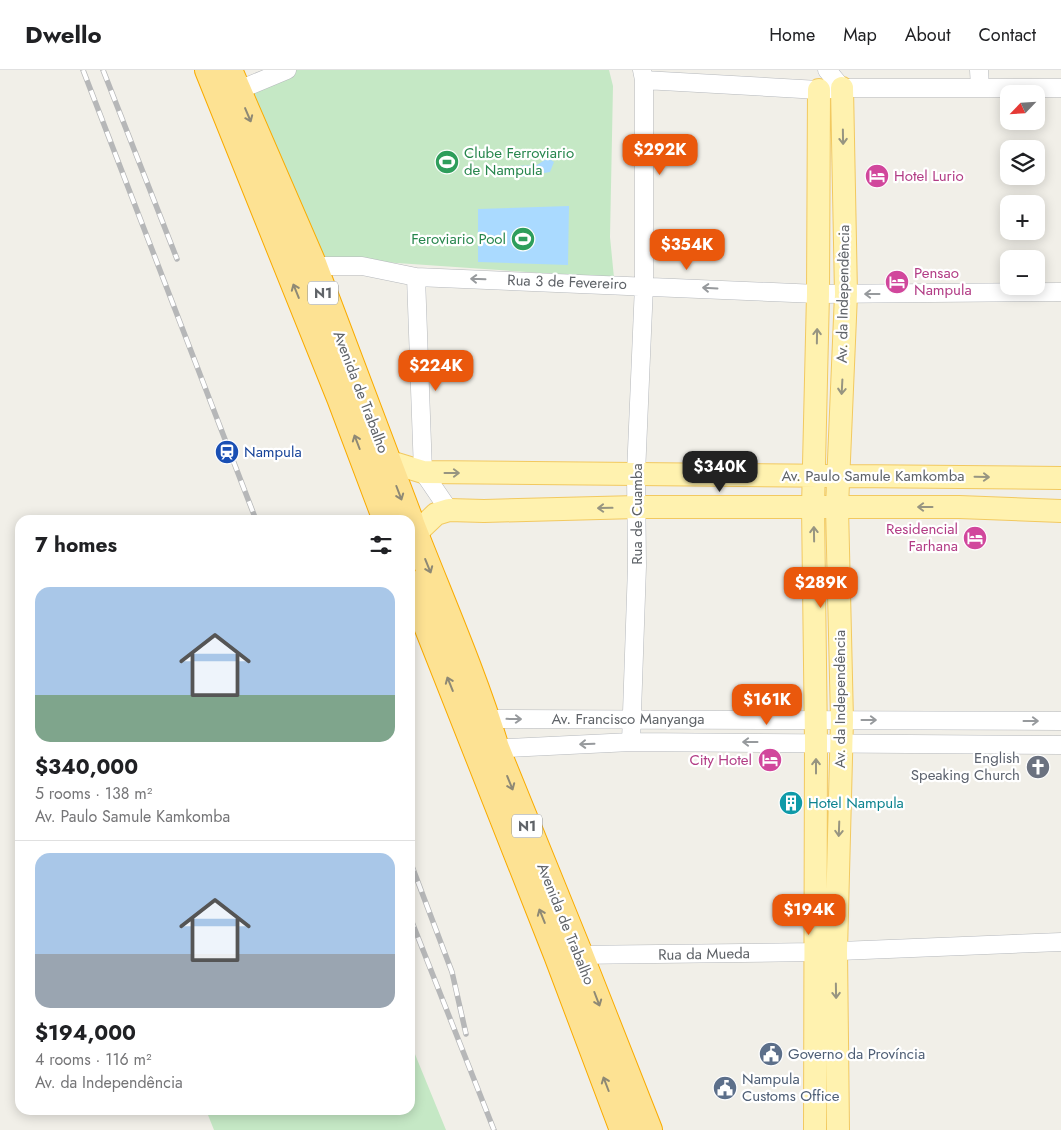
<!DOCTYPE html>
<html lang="en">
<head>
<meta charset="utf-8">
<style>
	:root { --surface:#fff; --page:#f2f2f2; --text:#202124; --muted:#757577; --line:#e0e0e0; --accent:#ea580c }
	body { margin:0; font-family:Jost,sans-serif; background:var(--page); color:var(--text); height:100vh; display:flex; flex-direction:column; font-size:19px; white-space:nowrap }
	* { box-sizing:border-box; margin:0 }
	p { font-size:16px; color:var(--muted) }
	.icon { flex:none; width:28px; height:28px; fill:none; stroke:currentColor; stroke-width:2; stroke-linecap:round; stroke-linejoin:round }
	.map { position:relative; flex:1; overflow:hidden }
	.sheet { position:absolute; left:15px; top:445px; width:400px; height:600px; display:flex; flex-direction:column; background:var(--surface); border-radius:15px; box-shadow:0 2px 12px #0003 }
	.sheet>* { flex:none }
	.needle { width:32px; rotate:245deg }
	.fabs { position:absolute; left:1000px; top:15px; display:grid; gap:10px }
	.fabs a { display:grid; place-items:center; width:45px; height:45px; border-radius:10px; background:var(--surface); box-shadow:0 2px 12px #0003; font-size:25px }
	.price { position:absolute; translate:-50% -42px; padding:0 11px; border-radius:10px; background:var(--accent); color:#fff; font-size:16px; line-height:32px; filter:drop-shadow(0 1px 2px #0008) }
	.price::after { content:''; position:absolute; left:50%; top:30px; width:15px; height:11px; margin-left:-8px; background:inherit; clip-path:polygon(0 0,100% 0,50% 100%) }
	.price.on { background:#222; color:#fff }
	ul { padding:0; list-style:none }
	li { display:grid; align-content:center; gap:10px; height:265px; padding:0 20px }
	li+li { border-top:1px solid var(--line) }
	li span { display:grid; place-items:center; height:155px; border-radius:15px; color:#555 }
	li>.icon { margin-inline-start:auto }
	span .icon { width:90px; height:90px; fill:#fffc; stroke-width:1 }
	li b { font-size:21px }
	h2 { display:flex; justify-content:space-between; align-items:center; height:60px; padding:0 20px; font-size:21px }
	header { display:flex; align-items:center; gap:30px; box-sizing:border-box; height:70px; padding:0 25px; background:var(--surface); border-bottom:1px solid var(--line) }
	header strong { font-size:24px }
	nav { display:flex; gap:28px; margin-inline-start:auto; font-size:18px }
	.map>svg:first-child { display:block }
	.green { fill:#c5e8c5 }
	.water { fill:#aadaff }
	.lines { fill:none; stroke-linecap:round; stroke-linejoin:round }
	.minor-casing { stroke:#b5b8bc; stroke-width:19 }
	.major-casing { stroke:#f2c960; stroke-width:24 }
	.highway-casing { stroke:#f9ab00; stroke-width:28 }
	.minor { stroke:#fff; stroke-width:18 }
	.major { stroke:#fff2af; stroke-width:22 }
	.highway { stroke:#fde293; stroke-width:26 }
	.rail-casing { stroke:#b6b7b8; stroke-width:5.5 }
	.rail { stroke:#fff; stroke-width:4; stroke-dasharray:11; stroke-linecap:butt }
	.oneway { stroke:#8e8975 }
	.oneway2 { stroke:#979581 }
	.oneway3 { stroke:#979a9d }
	.labels { text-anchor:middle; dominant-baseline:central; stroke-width:4.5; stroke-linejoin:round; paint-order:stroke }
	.shield { fill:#fff; stroke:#8f9295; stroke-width:1 }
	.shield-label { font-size:14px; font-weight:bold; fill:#5f6368 }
	.leisure-label { font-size:15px; fill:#27864d; stroke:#fff; text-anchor:start }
	.hotel-label { font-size:15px; fill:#b23c85; stroke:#fff; text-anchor:start }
	.street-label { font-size:15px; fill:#5f6368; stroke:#fff }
	.transit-label { font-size:15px; fill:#164399; stroke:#fff; text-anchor:start }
	.worship-label { font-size:15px; fill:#5b616d; stroke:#fff; text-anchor:end }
	.culture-label { font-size:15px; fill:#0d838f; stroke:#fff; text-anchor:start }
	.service-label { font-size:15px; fill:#4e5e75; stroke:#fff; text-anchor:start }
</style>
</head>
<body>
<header>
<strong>Dwello</strong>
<nav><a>Home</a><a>Map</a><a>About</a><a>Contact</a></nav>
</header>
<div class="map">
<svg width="1061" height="1060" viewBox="0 0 1061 1060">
	<rect width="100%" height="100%" fill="#f1efe8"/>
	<path class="green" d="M297 0H609L613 16 610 167 614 208 324 188 250 16Z
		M410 972 446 1060H214L206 1040H410Z"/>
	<path class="water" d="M548 88 554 92 550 102 521 107 517 96 537 95Z
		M569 136 568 195 478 192V139Z"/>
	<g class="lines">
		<g class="minor-casing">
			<path id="minor" d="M827 0 842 18
				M979 0 980 18
				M644 10 819 20 842 18H1061
				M229 24 287 0
				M314 196H362L416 207 818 224 1061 222
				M416 207 423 402 449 440
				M478 649 1061 651
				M631 672 637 496 636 404 644 215V10L642 0
				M487 679 631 672 1061 675
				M572 885 815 882 1061 872"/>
		</g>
		<g class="major-casing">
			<path id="major" d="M387 391 423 402 1061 408
				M415 464 436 444 449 440 484 441 637 437H959L1061 441
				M815 1060 816 672 813 437 818 224 819 20
				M838 1060 836 881 842 650 837 437 846 224 842 18"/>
		</g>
		<g class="highway-casing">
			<path id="highway" d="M208 0 340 328 386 450
				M229 0 314 196 410 450
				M410 451C439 526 472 600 496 678L580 885 649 1060
				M410 513 557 885 623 1060"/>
		</g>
		<use href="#minor" class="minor"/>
		<use href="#major" class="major"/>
		<use href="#highway" class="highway"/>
		<g class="rail-casing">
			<path id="rail" d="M83 0 256 450
				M103 0 177 189
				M410 791 452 902 466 964
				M410 847 494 1060"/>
		</g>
		<use href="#rail" class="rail"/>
	</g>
	<defs><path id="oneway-shaft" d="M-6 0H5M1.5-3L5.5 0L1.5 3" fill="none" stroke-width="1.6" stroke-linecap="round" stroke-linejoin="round" transform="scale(1.25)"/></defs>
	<g class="oneway">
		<use href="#oneway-shaft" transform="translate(248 45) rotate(67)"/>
		<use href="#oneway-shaft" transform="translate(296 221) rotate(-112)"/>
		<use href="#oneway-shaft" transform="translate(357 372) rotate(-111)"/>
		<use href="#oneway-shaft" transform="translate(399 423) rotate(69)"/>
		<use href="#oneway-shaft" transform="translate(428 496) rotate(68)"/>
		<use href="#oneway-shaft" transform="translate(450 614) rotate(-112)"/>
		<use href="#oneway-shaft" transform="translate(510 713) rotate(68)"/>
		<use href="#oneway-shaft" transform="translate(542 846) rotate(-112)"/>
		<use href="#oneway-shaft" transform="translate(597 929) rotate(69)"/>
		<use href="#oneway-shaft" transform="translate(606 1014) rotate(-111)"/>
	</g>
	<g class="oneway2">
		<use href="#oneway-shaft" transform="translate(843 67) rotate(89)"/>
		<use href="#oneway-shaft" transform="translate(817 266) rotate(-89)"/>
		<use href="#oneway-shaft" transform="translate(842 317) rotate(93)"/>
		<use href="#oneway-shaft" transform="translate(452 403)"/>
		<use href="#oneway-shaft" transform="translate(982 407) rotate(1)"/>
		<use href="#oneway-shaft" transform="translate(925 437) rotate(-180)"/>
		<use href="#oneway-shaft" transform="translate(605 438) rotate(179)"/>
		<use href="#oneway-shaft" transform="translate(814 464) rotate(-91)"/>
		<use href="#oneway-shaft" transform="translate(816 696) rotate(-90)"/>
		<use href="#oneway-shaft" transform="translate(839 759) rotate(92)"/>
		<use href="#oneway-shaft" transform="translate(836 921) rotate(89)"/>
	</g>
	<g class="oneway3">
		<use href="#oneway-shaft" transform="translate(478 209) rotate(-178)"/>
		<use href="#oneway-shaft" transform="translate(710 218) rotate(-177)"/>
		<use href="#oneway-shaft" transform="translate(872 224) rotate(180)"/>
		<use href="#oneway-shaft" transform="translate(514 649) rotate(1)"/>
		<use href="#oneway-shaft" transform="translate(869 650)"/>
		<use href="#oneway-shaft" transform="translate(1031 651)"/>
		<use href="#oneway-shaft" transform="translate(750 672) rotate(-180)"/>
		<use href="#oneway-shaft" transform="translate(587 674) rotate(178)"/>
	</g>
	<defs>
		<g id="stadium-disc" transform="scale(1.25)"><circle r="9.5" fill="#2e9e5b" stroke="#fff"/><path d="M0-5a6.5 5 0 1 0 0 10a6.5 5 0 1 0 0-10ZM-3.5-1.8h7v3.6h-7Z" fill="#fff"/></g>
		<g id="hotel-disc" transform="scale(1.25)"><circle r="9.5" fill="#d1479c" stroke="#fff"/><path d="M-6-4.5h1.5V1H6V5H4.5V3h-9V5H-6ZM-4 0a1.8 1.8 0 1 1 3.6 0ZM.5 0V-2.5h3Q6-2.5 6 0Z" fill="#fff"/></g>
		<g id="station-disc" transform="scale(1.25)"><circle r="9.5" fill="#1a4fb4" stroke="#fff"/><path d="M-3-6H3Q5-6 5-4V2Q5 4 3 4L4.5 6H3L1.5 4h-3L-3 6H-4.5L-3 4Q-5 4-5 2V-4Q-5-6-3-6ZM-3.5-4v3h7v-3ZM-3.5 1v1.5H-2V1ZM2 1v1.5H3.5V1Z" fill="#fff"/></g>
		<g id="church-disc" transform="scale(1.25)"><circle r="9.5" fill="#6b7280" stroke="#fff"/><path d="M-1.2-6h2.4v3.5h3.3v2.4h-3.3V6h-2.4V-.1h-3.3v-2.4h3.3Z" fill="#fff"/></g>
		<g id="building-disc" transform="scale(1.25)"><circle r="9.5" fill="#0f9aa8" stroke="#fff"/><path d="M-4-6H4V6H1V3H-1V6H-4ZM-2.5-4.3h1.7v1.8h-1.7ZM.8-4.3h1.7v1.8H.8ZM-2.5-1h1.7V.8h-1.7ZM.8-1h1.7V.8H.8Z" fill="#fff"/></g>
		<g id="civic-disc" transform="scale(1.25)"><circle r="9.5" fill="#5c6f8a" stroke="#fff"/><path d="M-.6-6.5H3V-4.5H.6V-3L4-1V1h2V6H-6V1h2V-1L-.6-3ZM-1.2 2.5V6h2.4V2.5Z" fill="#fff"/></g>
	</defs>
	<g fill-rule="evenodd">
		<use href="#stadium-disc" x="447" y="92"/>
		<use href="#hotel-disc" x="877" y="106"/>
		<use href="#stadium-disc" x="523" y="169"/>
		<use href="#hotel-disc" x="897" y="212"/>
		<use href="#station-disc" x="227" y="382"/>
		<use href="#hotel-disc" x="975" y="468"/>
		<use href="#hotel-disc" x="770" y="690"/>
		<use href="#church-disc" x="1038" y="697"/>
		<use href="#building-disc" x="791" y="733"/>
		<use href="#civic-disc" x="771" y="984"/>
		<use href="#civic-disc" x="725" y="1018"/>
	</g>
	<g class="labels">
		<g class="shield">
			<rect x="308" y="211.5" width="30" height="23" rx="4"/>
			<rect x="512" y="744.5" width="30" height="23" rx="4"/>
		</g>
		<g class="shield-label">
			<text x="323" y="223">N1</text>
			<text x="527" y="756">N1</text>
		</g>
		<g class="leisure-label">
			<text x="464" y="83">Clube Ferroviario<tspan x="464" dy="17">de Nampula</tspan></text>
			<text x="506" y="169" text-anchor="end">Feroviario Pool</text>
		</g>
		<g class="hotel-label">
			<text x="894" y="106">Hotel Lurio</text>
			<text x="914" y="203">Pensao<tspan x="914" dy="17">Nampula</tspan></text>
			<text x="958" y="459" text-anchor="end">Residencial<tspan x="958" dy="17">Farhana</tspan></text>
			<text x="752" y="690" text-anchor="end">City Hotel</text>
		</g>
		<g class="street-label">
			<text transform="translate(567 212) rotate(2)">Rua 3 de Fevereiro</text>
			<text transform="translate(843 224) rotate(-89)">Av. da Independência</text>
			<text transform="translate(361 322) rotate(69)">Avenida de Trabalho</text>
			<text x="873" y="406">Av. Paulo Samule Kamkomba</text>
			<text transform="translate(637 444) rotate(-90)">Rua de Cuamba</text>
			<text transform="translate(840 629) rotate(-90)">Av. da Independência</text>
			<text x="628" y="649">Av. Francisco Manyanga</text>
			<text transform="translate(566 854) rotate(68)">Avenida de Trabalho</text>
			<text transform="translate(704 884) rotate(-1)">Rua da Mueda</text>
		</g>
		<g class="transit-label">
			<text x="244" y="382">Nampula</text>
		</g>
		<g class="worship-label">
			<text x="1020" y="688">English<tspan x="1020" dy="17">Speaking Church</tspan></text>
		</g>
		<g class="culture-label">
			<text x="808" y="733">Hotel Nampula</text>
		</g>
		<g class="service-label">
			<text x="788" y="984">Governo da Província</text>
			<text x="742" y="1009">Nampula<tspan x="742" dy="17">Customs Office</tspan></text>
		</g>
	</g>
</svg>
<div class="fabs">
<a><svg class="needle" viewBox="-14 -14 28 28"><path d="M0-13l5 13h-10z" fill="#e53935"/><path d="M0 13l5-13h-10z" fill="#757577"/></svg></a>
<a><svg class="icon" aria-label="layers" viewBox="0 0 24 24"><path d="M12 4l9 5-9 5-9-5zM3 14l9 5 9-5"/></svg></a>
<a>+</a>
<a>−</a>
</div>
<b class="price" style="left:660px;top:106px">$292K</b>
<b class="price" style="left:687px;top:201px">$354K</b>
<b class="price" style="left:436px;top:322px">$224K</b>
<b class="price on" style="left:720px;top:423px">$340K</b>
<b class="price" style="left:821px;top:539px">$289K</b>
<b class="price" style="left:767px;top:656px">$161K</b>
<b class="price" style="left:809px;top:866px">$194K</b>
<section class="sheet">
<h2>7 homes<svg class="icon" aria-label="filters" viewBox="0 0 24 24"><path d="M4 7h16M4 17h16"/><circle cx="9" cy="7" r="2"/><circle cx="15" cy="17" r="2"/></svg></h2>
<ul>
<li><span style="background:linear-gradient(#a9c7e8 70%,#7fa58c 0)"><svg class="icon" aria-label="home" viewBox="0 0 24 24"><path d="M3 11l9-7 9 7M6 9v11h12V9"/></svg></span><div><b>$340,000</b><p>5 rooms · 138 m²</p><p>Av. Paulo Samule Kamkomba</p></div></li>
<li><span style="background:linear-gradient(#a9c7e8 65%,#9aa5b1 0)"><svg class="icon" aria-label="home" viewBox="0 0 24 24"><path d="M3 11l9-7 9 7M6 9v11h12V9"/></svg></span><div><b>$194,000</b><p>4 rooms · 116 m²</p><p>Av. da Independência</p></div></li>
</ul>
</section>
</div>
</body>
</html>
